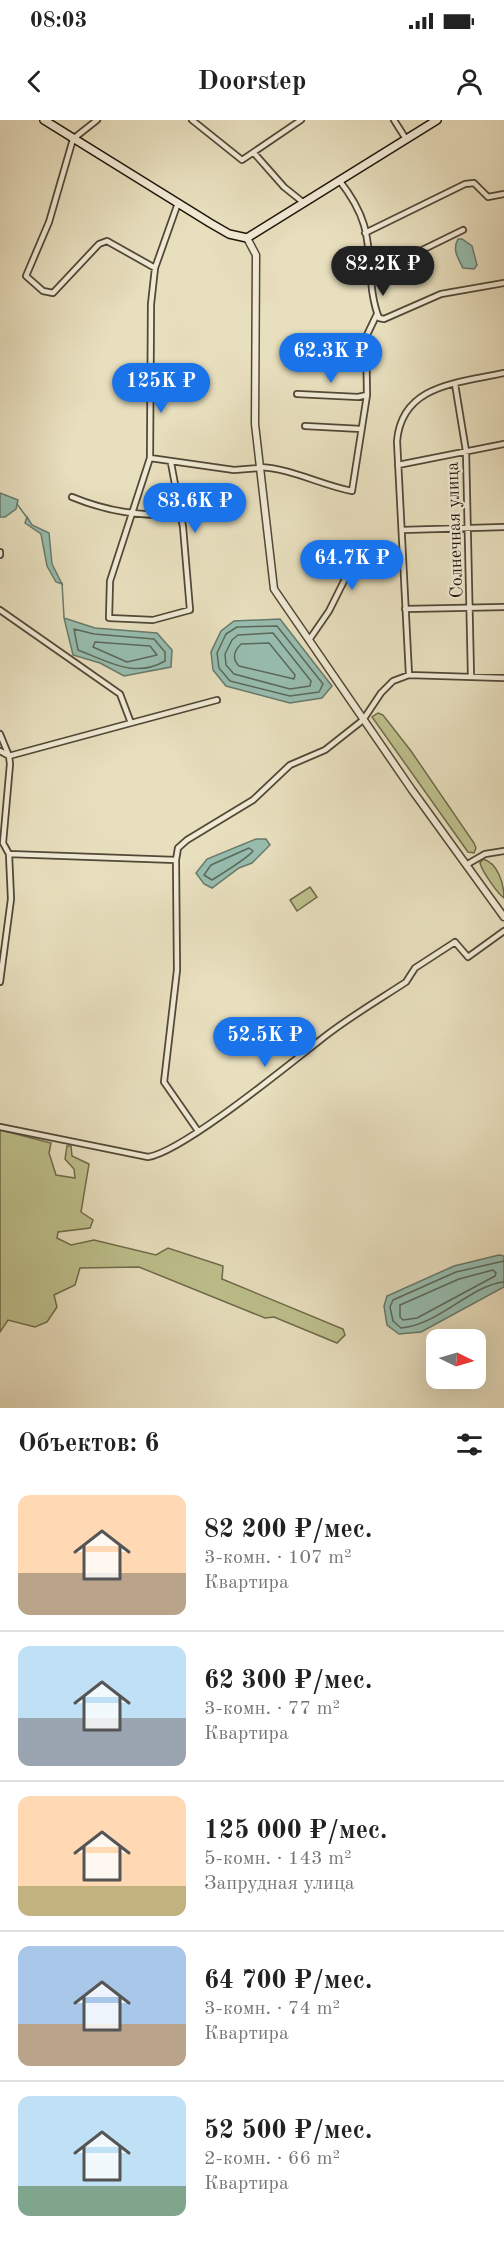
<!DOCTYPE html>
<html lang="ru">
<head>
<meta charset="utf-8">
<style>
	:root { --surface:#fff; --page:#f6f6f6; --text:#222; --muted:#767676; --line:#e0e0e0; --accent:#1a73e8 }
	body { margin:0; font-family:"Old Standard TT",serif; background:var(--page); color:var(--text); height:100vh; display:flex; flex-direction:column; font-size:22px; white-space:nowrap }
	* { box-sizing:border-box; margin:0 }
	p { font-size:20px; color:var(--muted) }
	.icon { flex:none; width:33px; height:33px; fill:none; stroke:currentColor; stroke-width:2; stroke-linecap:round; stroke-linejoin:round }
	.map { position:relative; height:1288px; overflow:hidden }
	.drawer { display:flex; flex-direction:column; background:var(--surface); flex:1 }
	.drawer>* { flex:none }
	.needle { width:39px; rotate:95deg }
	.fabs { position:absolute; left:426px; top:1209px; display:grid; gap:12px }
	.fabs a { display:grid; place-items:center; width:60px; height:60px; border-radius:12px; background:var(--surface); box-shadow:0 6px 24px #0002; font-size:30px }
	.price { position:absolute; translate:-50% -51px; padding:0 14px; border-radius:21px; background:var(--accent); color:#fff; font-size:20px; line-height:39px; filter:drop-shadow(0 2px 3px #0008) }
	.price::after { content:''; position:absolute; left:50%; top:36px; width:18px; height:14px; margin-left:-9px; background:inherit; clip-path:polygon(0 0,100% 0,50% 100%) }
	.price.current { background:#222; color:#fff }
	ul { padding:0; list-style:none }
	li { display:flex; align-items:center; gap:18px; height:150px; padding:0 18px }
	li+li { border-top:2px solid var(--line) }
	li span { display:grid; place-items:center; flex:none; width:168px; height:120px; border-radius:12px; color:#555 }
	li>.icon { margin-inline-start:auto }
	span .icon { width:72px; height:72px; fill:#fffc; stroke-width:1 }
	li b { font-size:26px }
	h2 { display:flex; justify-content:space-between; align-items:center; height:72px; padding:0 18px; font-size:26px }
	.status { display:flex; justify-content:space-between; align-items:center; height:42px; padding:0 30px; background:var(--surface); direction:ltr }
	.status svg { height:16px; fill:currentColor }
	header { display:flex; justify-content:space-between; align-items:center; height:78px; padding:0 18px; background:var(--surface); font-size:27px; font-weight:700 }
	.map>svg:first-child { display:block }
	.green { fill:#bdc08c; stroke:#6e6a4a; stroke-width:1.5 }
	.water { fill:#97bdaf; stroke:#677a6c; stroke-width:1.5 }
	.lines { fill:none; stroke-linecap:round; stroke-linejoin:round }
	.shore { stroke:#5b695c; stroke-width:1.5 }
	.stream { stroke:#677a6c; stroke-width:1.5 }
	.minor-casing { stroke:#514836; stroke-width:8 }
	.tertiary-casing { stroke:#514836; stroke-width:9 }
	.secondary-casing { stroke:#1f1508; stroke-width:10 }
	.minor { stroke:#f0ead5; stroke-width:4.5 }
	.tertiary { stroke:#f0ead5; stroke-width:6 }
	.secondary { stroke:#f0ead5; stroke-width:7 }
	.labels { text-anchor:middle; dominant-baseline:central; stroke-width:4.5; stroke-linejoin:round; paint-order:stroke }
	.street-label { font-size:18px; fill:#1f1508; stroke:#f0ead5 }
</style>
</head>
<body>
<div class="status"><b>08:03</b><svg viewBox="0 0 49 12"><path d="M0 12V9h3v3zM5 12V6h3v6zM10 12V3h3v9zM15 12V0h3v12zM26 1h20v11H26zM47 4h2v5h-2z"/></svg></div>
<header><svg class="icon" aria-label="back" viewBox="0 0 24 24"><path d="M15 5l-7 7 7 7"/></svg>Doorstep<svg class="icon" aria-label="person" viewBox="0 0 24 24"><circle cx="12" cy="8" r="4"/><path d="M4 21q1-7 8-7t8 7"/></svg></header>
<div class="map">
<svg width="504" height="1288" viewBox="0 0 504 1288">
	<rect width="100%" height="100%" fill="#e8dfbe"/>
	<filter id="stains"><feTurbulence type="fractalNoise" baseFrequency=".00333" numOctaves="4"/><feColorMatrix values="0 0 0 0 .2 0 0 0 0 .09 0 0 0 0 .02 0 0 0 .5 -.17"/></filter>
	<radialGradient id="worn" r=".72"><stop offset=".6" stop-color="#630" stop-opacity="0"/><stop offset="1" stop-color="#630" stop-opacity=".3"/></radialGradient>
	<path class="green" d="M378 593 383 595 411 631 474 723 476 728 474 733 468 732 372 597Z
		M483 739C498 743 504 764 504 778 497 773 482 751 480 743Z
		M310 767 317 777 297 791 290 780Z
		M0 1010 51 1023 49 1033 56 1055 75 1058 74 1049 65 1039 67 1026H71L72 1036 89 1044 81 1092 93 1100 90 1108 58 1112 57 1118 71 1125 94 1120 156 1135 168 1128 223 1146 222 1159 343 1209 345 1215 337 1223 274 1197 265 1198 139 1147 80 1148 75 1165 54 1175 57 1187 47 1202 35 1207 8 1200 0 1212Z"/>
	<path class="water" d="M458 119H462L472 126 477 145 474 149 463 148C458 138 452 130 458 119Z
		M0 373 18 380 16 389 5 397H0Z
		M27 397 32 405 49 413 52 444 62 464 56 462 47 446 41 414 25 403Z
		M64 498 95 508 157 513 172 530 171 547 124 556 100 543 73 535Z
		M280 499 332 566 322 578 290 583 226 566 213 550 211 532 221 511 234 501Z
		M256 719H266L270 725 252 743 239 748 212 768 204 764 196 753 207 739Z
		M499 1135 504 1136V1167L421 1212 399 1214 387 1205 384 1186 387 1176 454 1146Z"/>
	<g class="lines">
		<path class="shore" d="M277 506 323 564 319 572 290 576 230 561 219 548 217 533 226 514 237 507Z
			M74 509 94 514 154 519 165 532V541C134 559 108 541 78 530Z
			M273 513 311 561 310 566 290 569 234 554 226 545 225 534 232 520 238 515Z
			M95 522 150 526 157 535 127 542 93 527Z
			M269 523 295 555 294 559 239 546C232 539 234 531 241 524Z
			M249 728 253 731C249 737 220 755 212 760L204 755 211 745Z
			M504 1141 456 1152 393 1180 390 1187 393 1201 401 1208C439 1205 471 1165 504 1162
			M493 1150 496 1153 495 1156 417 1198 403 1200 400 1197V1185L459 1159Z"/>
		<path class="stream" d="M17 384 28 399
			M62 463 64 497"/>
		<g class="minor-casing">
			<path id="minor" d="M97 0 73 19 49 102 26 156 43 171 53 173 99 124 107 121 155 148
				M192 0 242 40 301 0
				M394 0 406 19
				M254 33 284 67 304 83
				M339 60C350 74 359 88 364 105 373 136 367 168 379 198L384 199 441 174 504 163
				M365 113 465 64 474 63 488 77 504 74
				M369 156 463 110
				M455 264 466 331 471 556
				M297 274 358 277 367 275
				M305 306 361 309
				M150 338 234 350 259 348
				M171 343 183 407 190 490 153 500 109 498 110 461 150 338 151 184 155 148 178 83
				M398 345 504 324
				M259 347C290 348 321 365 352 371L367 275 366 217 377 194
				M72 377C108 392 141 396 180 395
				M402 410 504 407
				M0 432V435
				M405 489 504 487
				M0 490 120 574 131 603 217 580
				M309 520 329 491 357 435 345 428
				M409 555 397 321C402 264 459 263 504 253
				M0 614 9 636 131 603
				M0 631 9 636 10 644 3 723 9 734 11 779 0 862
				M9 734 176 740
				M466 745 485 734 504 731
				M0 1007 148 1037C182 1032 287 946 319 921 346 899 377 881 406 862L415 848 455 822 468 837 504 811
				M198 1011 164 962 177 850 176 740 178 728 187 720 253 680 290 645 325 630 363 600 381 573 393 561 409 555 504 558"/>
		</g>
		<g class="tertiary-casing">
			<path id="tertiary" d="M247 118 256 135 255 304 274 469 412 670 504 797"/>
		</g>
		<g class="secondary-casing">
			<path id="secondary" d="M44 0 210 103 229 114 247 118 437 0"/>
		</g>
		<use href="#minor" class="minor"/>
		<use href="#tertiary" class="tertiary"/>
		<use href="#secondary" class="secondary"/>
	</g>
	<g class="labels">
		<g class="street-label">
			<text transform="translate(455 410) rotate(-92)">Солнечная улица</text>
		</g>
	</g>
	<rect width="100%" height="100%" filter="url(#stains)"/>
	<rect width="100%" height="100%" fill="url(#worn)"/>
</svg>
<div class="fabs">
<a><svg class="needle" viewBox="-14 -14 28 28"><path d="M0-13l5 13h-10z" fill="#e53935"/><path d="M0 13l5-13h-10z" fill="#767676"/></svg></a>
</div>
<b class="price current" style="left:383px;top:177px">82.2K ₽</b>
<b class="price" style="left:331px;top:264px">62.3K ₽</b>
<b class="price" style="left:161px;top:294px">125K ₽</b>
<b class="price" style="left:195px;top:414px">83.6K ₽</b>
<b class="price" style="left:352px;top:471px">64.7K ₽</b>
<b class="price" style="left:265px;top:948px">52.5K ₽</b>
</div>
<section class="drawer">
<h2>Объектов: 6<svg class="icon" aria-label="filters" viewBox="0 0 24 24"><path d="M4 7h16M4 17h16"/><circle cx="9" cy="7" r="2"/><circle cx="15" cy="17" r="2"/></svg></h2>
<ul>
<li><span style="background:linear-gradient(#ffd9b3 65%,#b9a48a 0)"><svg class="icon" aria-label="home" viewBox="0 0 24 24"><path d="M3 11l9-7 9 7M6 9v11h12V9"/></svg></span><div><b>82 200 ₽/мес.</b><p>3-комн. · 107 m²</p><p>Квартира</p></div></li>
<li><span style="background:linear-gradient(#bfe0f5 60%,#9aa5b1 0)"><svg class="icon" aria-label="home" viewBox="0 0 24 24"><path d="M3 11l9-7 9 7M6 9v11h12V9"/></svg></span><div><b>62 300 ₽/мес.</b><p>3-комн. · 77 m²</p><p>Квартира</p></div></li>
<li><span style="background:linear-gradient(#ffd9b3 75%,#c2b280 0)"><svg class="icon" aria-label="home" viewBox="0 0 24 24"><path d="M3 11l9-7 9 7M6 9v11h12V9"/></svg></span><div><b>125 000 ₽/мес.</b><p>5-комн. · 143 m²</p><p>Запрудная улица</p></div></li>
<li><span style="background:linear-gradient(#a9c7e8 65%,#b9a48a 0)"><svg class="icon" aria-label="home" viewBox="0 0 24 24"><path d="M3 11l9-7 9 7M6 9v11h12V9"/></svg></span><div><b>64 700 ₽/мес.</b><p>3-комн. · 74 m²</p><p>Квартира</p></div></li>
<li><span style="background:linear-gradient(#bfe0f5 75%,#7fa58c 0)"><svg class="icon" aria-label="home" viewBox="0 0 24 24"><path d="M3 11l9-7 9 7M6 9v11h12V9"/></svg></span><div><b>52 500 ₽/мес.</b><p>2-комн. · 66 m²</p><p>Квартира</p></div></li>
</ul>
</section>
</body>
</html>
